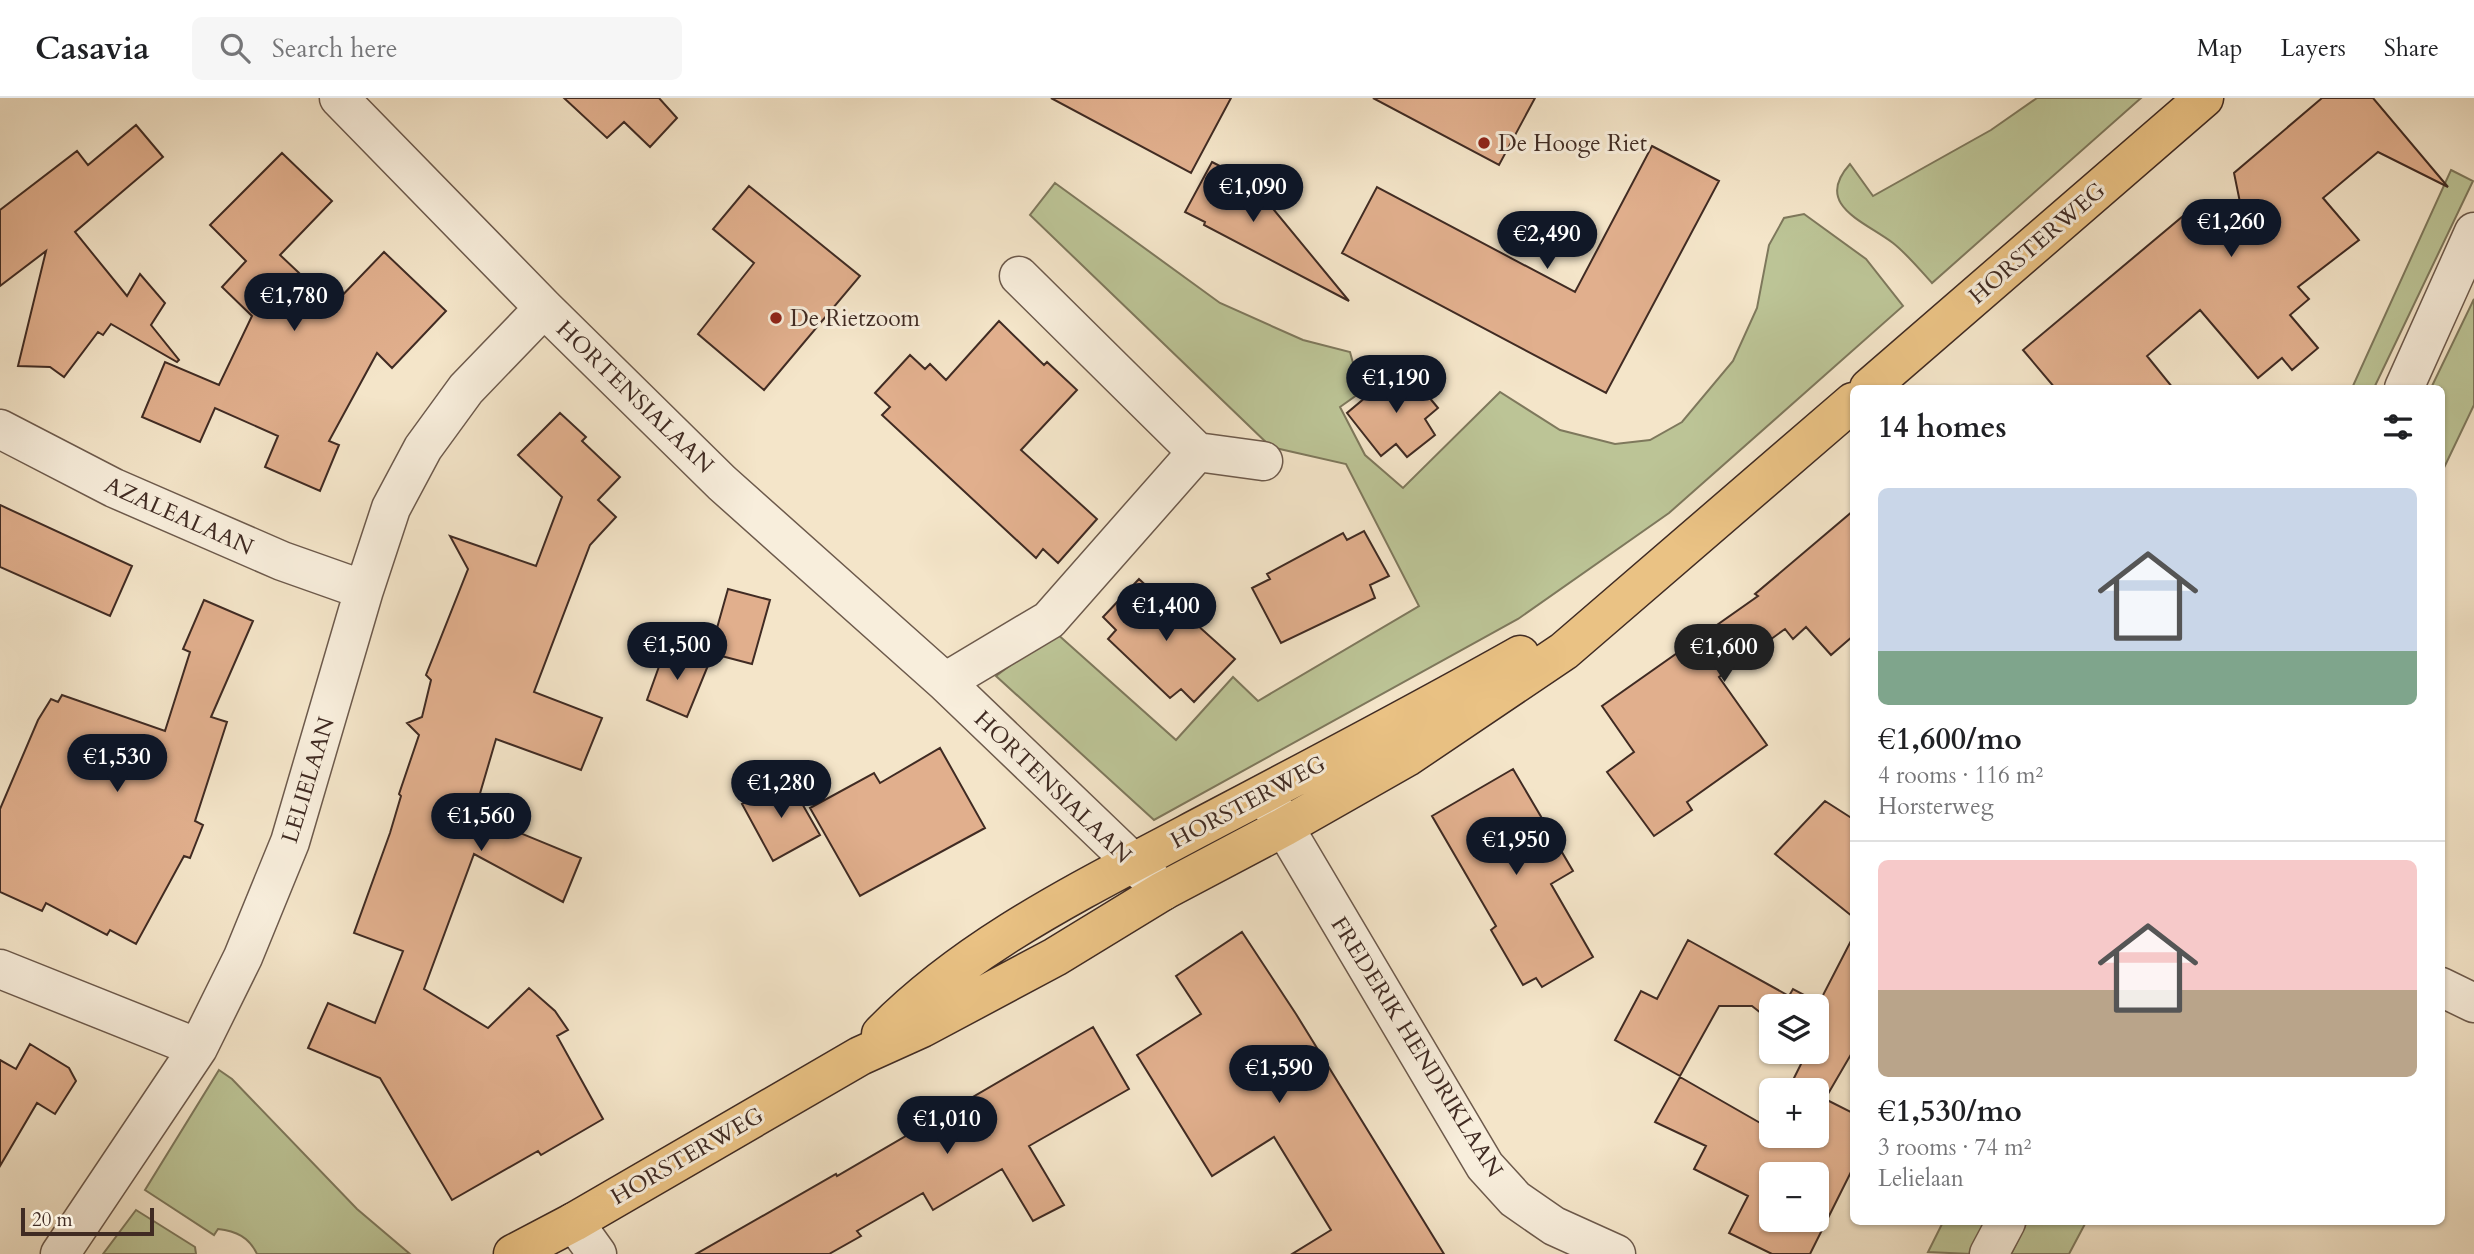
<!DOCTYPE html>
<html lang="en">
<head>
<meta charset="utf-8">
<style>
	:root { --surface:#fff; --page:#f6f6f6; --text:#202124; --muted:#757577; --line:#e0e0e0; --accent:#111827 }
	body { margin:0; font-family:Cardo,serif; background:var(--page); color:var(--text); height:100vh; display:flex; flex-direction:column; font-size:26px; white-space:nowrap }
	* { box-sizing:border-box; margin:0 }
	p { font-size:23px; color:var(--muted) }
	.icon { flex:none; width:38px; height:38px; fill:none; stroke:currentColor; stroke-width:2; stroke-linecap:round; stroke-linejoin:round }
	.map { position:relative; flex:1; overflow:hidden }
	.details { position:absolute; left:1850px; top:287px; width:595px; height:840px; display:flex; flex-direction:column; background:var(--surface); border-radius:10px; box-shadow:0 2px 5px #0004 }
	.details>* { flex:none }
	.fabs { position:absolute; left:1759px; top:896px; display:grid; gap:14px }
	.fabs a { display:grid; place-items:center; width:70px; height:70px; border-radius:10px; background:var(--surface); box-shadow:0 2px 5px #0004; font-size:35px }
	.scale { position:absolute; left:21px; bottom:18px; width:133px; box-sizing:border-box; padding-left:7px; border:4px solid #402b23; border-top:0; font-size:19px; line-height:24px; white-space:nowrap; color:#402b23; -webkit-text-stroke:5px #f8eedc; paint-order:stroke }
	.price { position:absolute; translate:-50% -60px; padding:0 16px; border-radius:24px; background:var(--accent); color:#fff; font-size:23px; line-height:46px; filter:drop-shadow(0 2px 4px #0008) }
	.price::after { content:''; position:absolute; left:50%; top:42px; width:21px; height:16px; margin-left:-10px; background:inherit; clip-path:polygon(0 0,100% 0,50% 100%) }
	.price.selected { background:#222; color:#fff }
	ul { padding:0; list-style:none }
	li { display:grid; align-content:center; gap:14px; height:371px; padding:0 28px }
	li+li { border-top:2px solid var(--line) }
	li span { display:grid; place-items:center; height:217px; border-radius:10px; color:#555 }
	li>.icon { margin-inline-start:auto }
	span .icon { width:126px; height:126px; fill:#fffc; stroke-width:1 }
	li b { font-size:30px }
	h2 { display:flex; justify-content:space-between; align-items:center; height:84px; padding:0 28px; font-size:30px }
	header { display:flex; align-items:center; gap:42px; box-sizing:border-box; height:98px; padding:0 35px; background:var(--surface); border-bottom:2px solid var(--line) }
	header strong { font-size:33px }
	nav { display:flex; gap:38px; margin-inline-start:auto; font-size:24px }
	.search { width:490px; height:63px; background:var(--page); display:flex; align-items:center; gap:18px; box-sizing:border-box; padding:0 24px; border-radius:10px; color:var(--muted); font-size:26px }
	.map>svg:first-child { display:block }
	.green { fill:#bcc496; stroke:#7e785c; stroke-width:2 }
	.building { fill:#e1af8d; stroke:#402b23; stroke-width:2; fill-rule:evenodd }
	.lines { fill:none; stroke-linecap:round; stroke-linejoin:round }
	.minor-casing { stroke:#6d5a4c; stroke-width:41 }
	.major-casing { stroke:#402b23; stroke-width:41 }
	.minor { stroke:#f8eedc; stroke-width:38 }
	.major { stroke:#eac284; stroke-width:38 }
	.poi-dot { fill:#8f2418; stroke:#f8eedc; stroke-width:2.5 }
	.labels { text-anchor:middle; dominant-baseline:central; stroke-width:6; stroke-linejoin:round; paint-order:stroke }
	.poi-label { font-size:23px; fill:#402b23; stroke:#f8eedc; text-anchor:start }
	.street-label { font-size:23px; fill:#402b23; stroke:#f8eedc }
</style>
</head>
<body>
<header>
<strong>Casavia</strong>
<div class="search"><svg class="icon" aria-label="search" viewBox="0 0 24 24"><circle cx="10" cy="10" r="6"/><path d="M15 15l6 6"/></svg>Search here</div>
<nav><a>Map</a><a>Layers</a><a>Share</a></nav>
</header>
<div class="map">
<svg width="2474" height="1156" viewBox="0 0 2474 1156">
	<rect width="100%" height="100%" fill="#f4e5c9"/>
	<filter id="stains"><feTurbulence type="fractalNoise" baseFrequency=".00286" numOctaves="4"/><feColorMatrix values="0 0 0 0 .2 0 0 0 0 .09 0 0 0 0 .02 0 0 0 .5 -.17"/></filter>
	<radialGradient id="worn" r=".72"><stop offset=".6" stop-color="#630" stop-opacity="0"/><stop offset="1" stop-color="#630" stop-opacity=".3"/></radialGradient>
	<path class="green" d="M2037 0H2141L1932 185C1920 172 1907 156 1893 145 1864 123 1813 107 1850 66L1873 98 1991 32Z
		M2451 72 2473 83 2374 290H2352Z
		M1055 85 1220 205 1303 242 1350 254 1361 294 1340 309 1365 357 1403 390 1500 294 1560 332 1615 346 1650 342 1682 324 1733 263 1757 210 1769 147 1784 120 1804 116 1866 161 1903 208 1669 415 1518 521 1154 722 996 578 1055 534 1176 642 1233 579 1258 603 1419 508 1346 366 1271 349 1030 117Z
		M2474 201V307L2441 376V290H2431Z
		M219 972 232 981 357 1111 410 1156H257C249 1139 236 1133 218 1131L214 1137 145 1092Z
		M136 1112 195 1149 196 1156H103Z
		M1943 1124H1988L1971 1156 1928 1154Z
		M2027 1124H2086L2069 1156H2011Z"/>
	<path class="building" d="M564 0H659L677 20 650 49 624 24 607 40Z
		M1051 0H1231L1191 75Z
		M1373 0H1535L1499 67Z
		M2322 0H2373L2448 89 2378 54 2323 100 2359 142 2298 189 2309 201 2290 217 2318 250 2292 272 2282 260 2258 280 2200 212 2147 258 2173 290H2055L2023 252 2201 103 2244 124 2234 75Z
		M136 27 163 59 75 134 127 198 140 176 165 205 151 227 179 262 177 264 111 226 103 237 98 234 64 279 50 269 18 268 46 153 0 188V112L77 53 88 67Z
		M1652 48 1719 83 1606 295 1342 155 1377 89 1575 194Z
		M282 55 332 103 280 157 333 207 384 154 446 213 392 270 377 255 329 343 339 347 320 393 265 369 278 338 215 310 200 344 142 319 165 264 219 287 252 218 222 189 246 163 210 127Z
		M1212 64 1251 84 1349 203 1204 127 1205 124 1185 114Z
		M749 88 860 178 764 292 698 236 754 165 713 131Z
		M999 223 1044 267 1047 264 1077 292 1021 352 1097 421 1058 465 1043 451 1036 460 882 317 890 309 875 295 910 257 925 271 930 266 946 282Z
		M1403 268 1438 310 1425 321 1435 337 1407 359 1396 346 1381 358 1347 315Z
		M560 315 586 339 582 343 620 379 598 402 616 419 590 447 534 594 602 620 581 672 496 641 474 716 581 760 563 804 474 756 424 891 488 930 529 890 555 913 568 932 557 938 603 1021 541 1057 538 1053 452 1102 380 980 308 950 328 905 375 925 403 853 354 835 390 735 401 698 399 696 419 637 407 625 422 619 431 582 426 577 468 471 450 438 536 468 562 399 518 357Z
		M0 407 132 468 110 518 0 469Z
		M1853 413V538L1831 557 1806 529 1793 541 1785 531 1719 579 1767 647 1687 704 1692 712 1654 738 1607 674 1634 654 1602 608 1758 498 1755 496Z
		M1364 433 1389 478 1370 487 1375 500 1281 545 1252 490 1270 481 1267 476 1343 435 1347 442Z
		M1139 481 1153 494 1156 490 1235 561 1194 604 1181 591 1170 600 1108 541 1116 532 1103 519Z
		M728 491 770 502 752 566 710 555Z
		M204 502 253 523 211 619 227 624 195 723 203 727 190 760 184 758 136 846 110 832 107 837 46 805 42 813 0 794V711L38 622 51 601 58 604 62 597 165 633 190 554 183 551Z
		M666 549 709 565 687 619 647 602Z
		M940 650 985 730 860 798 810 710 874 675 880 685Z
		M1513 671 1573 773 1551 786 1593 859 1542 889 1536 880 1523 887 1491 832 1496 828 1432 718Z
		M788 681 820 737 773 763 742 706Z
		M1825 703 1853 721V819L1775 756Z
		M1242 834 1296 916 1444 1156H1292L1331 1132 1274 1039 1212 1078 1137 957 1201 916 1176 878Z
		M1853 839V953L1825 1001 1853 1015V1070L1810 1156H1772L1729 1135 1748 1098 1694 1071 1706 1048 1655 1024 1680 979 1769 1030 1771 1027V1038H1816V992H1788L1807 954H1816V908H1771V923L1752 908H1719L1680 978 1615 942 1641 893 1657 901 1688 842 1789 898 1793 891 1819 905ZM1771 1076H1816V1122H1771Z
		M1093 929 1129 991 1029 1048 1064 1107 1033 1123 1002 1071 933 1112 923 1095 857 1133 861 1138 829 1156H696L836 1076 837 1078Z
		M30 946 69 970 76 983 55 1016 37 1005 0 1068V962L16 971Z"/>
	<g class="lines">
		<g class="minor-casing">
			<path id="minor" d="M339 0 544 210 722 385 945 584 1163 793
				M1019 178 1197 354 1263 363
				M2404 290 2474 134
				M0 331 114 390 282 463 364 492
				M945 584 1049 522 1197 354
				M1267 700 1485 1068 1515 1101 1554 1128 1616 1156
				M0 871 198 950
				M2441 889 2474 905
				M574 1124 597 1156
				M60 1156 198 950 243 859 290 744 364 492 391 410 423 350 466 291 544 210
				M1989 1156 2006 1124"/>
		</g>
		<g class="major-casing">
			<path id="major" d="M1869 290 2204 0
				M881 936C967 848 1080 793 1187 736 1299 677 1410 619 1520 557
				M513 1156 574 1124 860 958 922 930 1055 859 1163 793 1284 729 1407 659 1564 553 1853 304"/>
		</g>
		<use href="#minor" class="minor"/>
		<use href="#major" class="major"/>
	</g>
	<g class="poi-dot">
		<circle cx="1484" cy="45" r="7"/>
		<circle cx="776" cy="220" r="7"/>
	</g>
	<g class="labels">
		<g class="poi-label">
			<text x="1498" y="45">De Hooge Riet</text>
			<text x="790" y="220">De Rietzoom</text>
		</g>
		<g class="street-label">
			<text transform="translate(2037 145) rotate(-41)">HORSTERWEG</text>
			<text transform="translate(635 299) rotate(44)">HORTENSIALAAN</text>
			<text transform="translate(179 418) rotate(24)">AZALEALAAN</text>
			<text transform="translate(308 682) rotate(-73)">LELIELAAN</text>
			<text transform="translate(1053 689) rotate(44)">HORTENSIALAAN</text>
			<text transform="translate(1248 704) rotate(-28)">HORSTERWEG</text>
			<text transform="translate(1417 949) rotate(58)">FREDERIK HENDRIKLAAN</text>
			<text transform="translate(687 1058) rotate(-30)">HORSTERWEG</text>
		</g>
	</g>
	<rect width="100%" height="100%" filter="url(#stains)"/>
	<rect width="100%" height="100%" fill="url(#worn)"/>
</svg>
<div class="fabs">
<a><svg class="icon" aria-label="layers" viewBox="0 0 24 24"><path d="M12 4l9 5-9 5-9-5zM3 14l9 5 9-5"/></svg></a>
<a>+</a>
<a>−</a>
</div>
<div class="scale">20 m</div>
<b class="price" style="left:1253px;top:126px">€1,090</b>
<b class="price" style="left:2231px;top:161px">€1,260</b>
<b class="price" style="left:1547px;top:173px">€2,490</b>
<b class="price" style="left:294px;top:235px">€1,780</b>
<b class="price" style="left:1396px;top:317px">€1,190</b>
<b class="price" style="left:1166px;top:545px">€1,400</b>
<b class="price" style="left:677px;top:584px">€1,500</b>
<b class="price selected" style="left:1724px;top:586px">€1,600</b>
<b class="price" style="left:117px;top:696px">€1,530</b>
<b class="price" style="left:781px;top:722px">€1,280</b>
<b class="price" style="left:481px;top:755px">€1,560</b>
<b class="price" style="left:1516px;top:779px">€1,950</b>
<b class="price" style="left:1279px;top:1007px">€1,590</b>
<b class="price" style="left:947px;top:1058px">€1,010</b>
<section class="details">
<h2>14 homes<svg class="icon" aria-label="filters" viewBox="0 0 24 24"><path d="M4 7h16M4 17h16"/><circle cx="9" cy="7" r="2"/><circle cx="15" cy="17" r="2"/></svg></h2>
<ul>
<li><span style="background:linear-gradient(#c9d6e8 75%,#7fa58c 0)"><svg class="icon" aria-label="home" viewBox="0 0 24 24"><path d="M3 11l9-7 9 7M6 9v11h12V9"/></svg></span><div><b>€1,600/mo</b><p>4 rooms · 116 m²</p><p>Horsterweg</p></div></li>
<li><span style="background:linear-gradient(#f6c9c9 60%,#b9a48a 0)"><svg class="icon" aria-label="home" viewBox="0 0 24 24"><path d="M3 11l9-7 9 7M6 9v11h12V9"/></svg></span><div><b>€1,530/mo</b><p>3 rooms · 74 m²</p><p>Lelielaan</p></div></li>
</ul>
</section>
</div>
</body>
</html>
